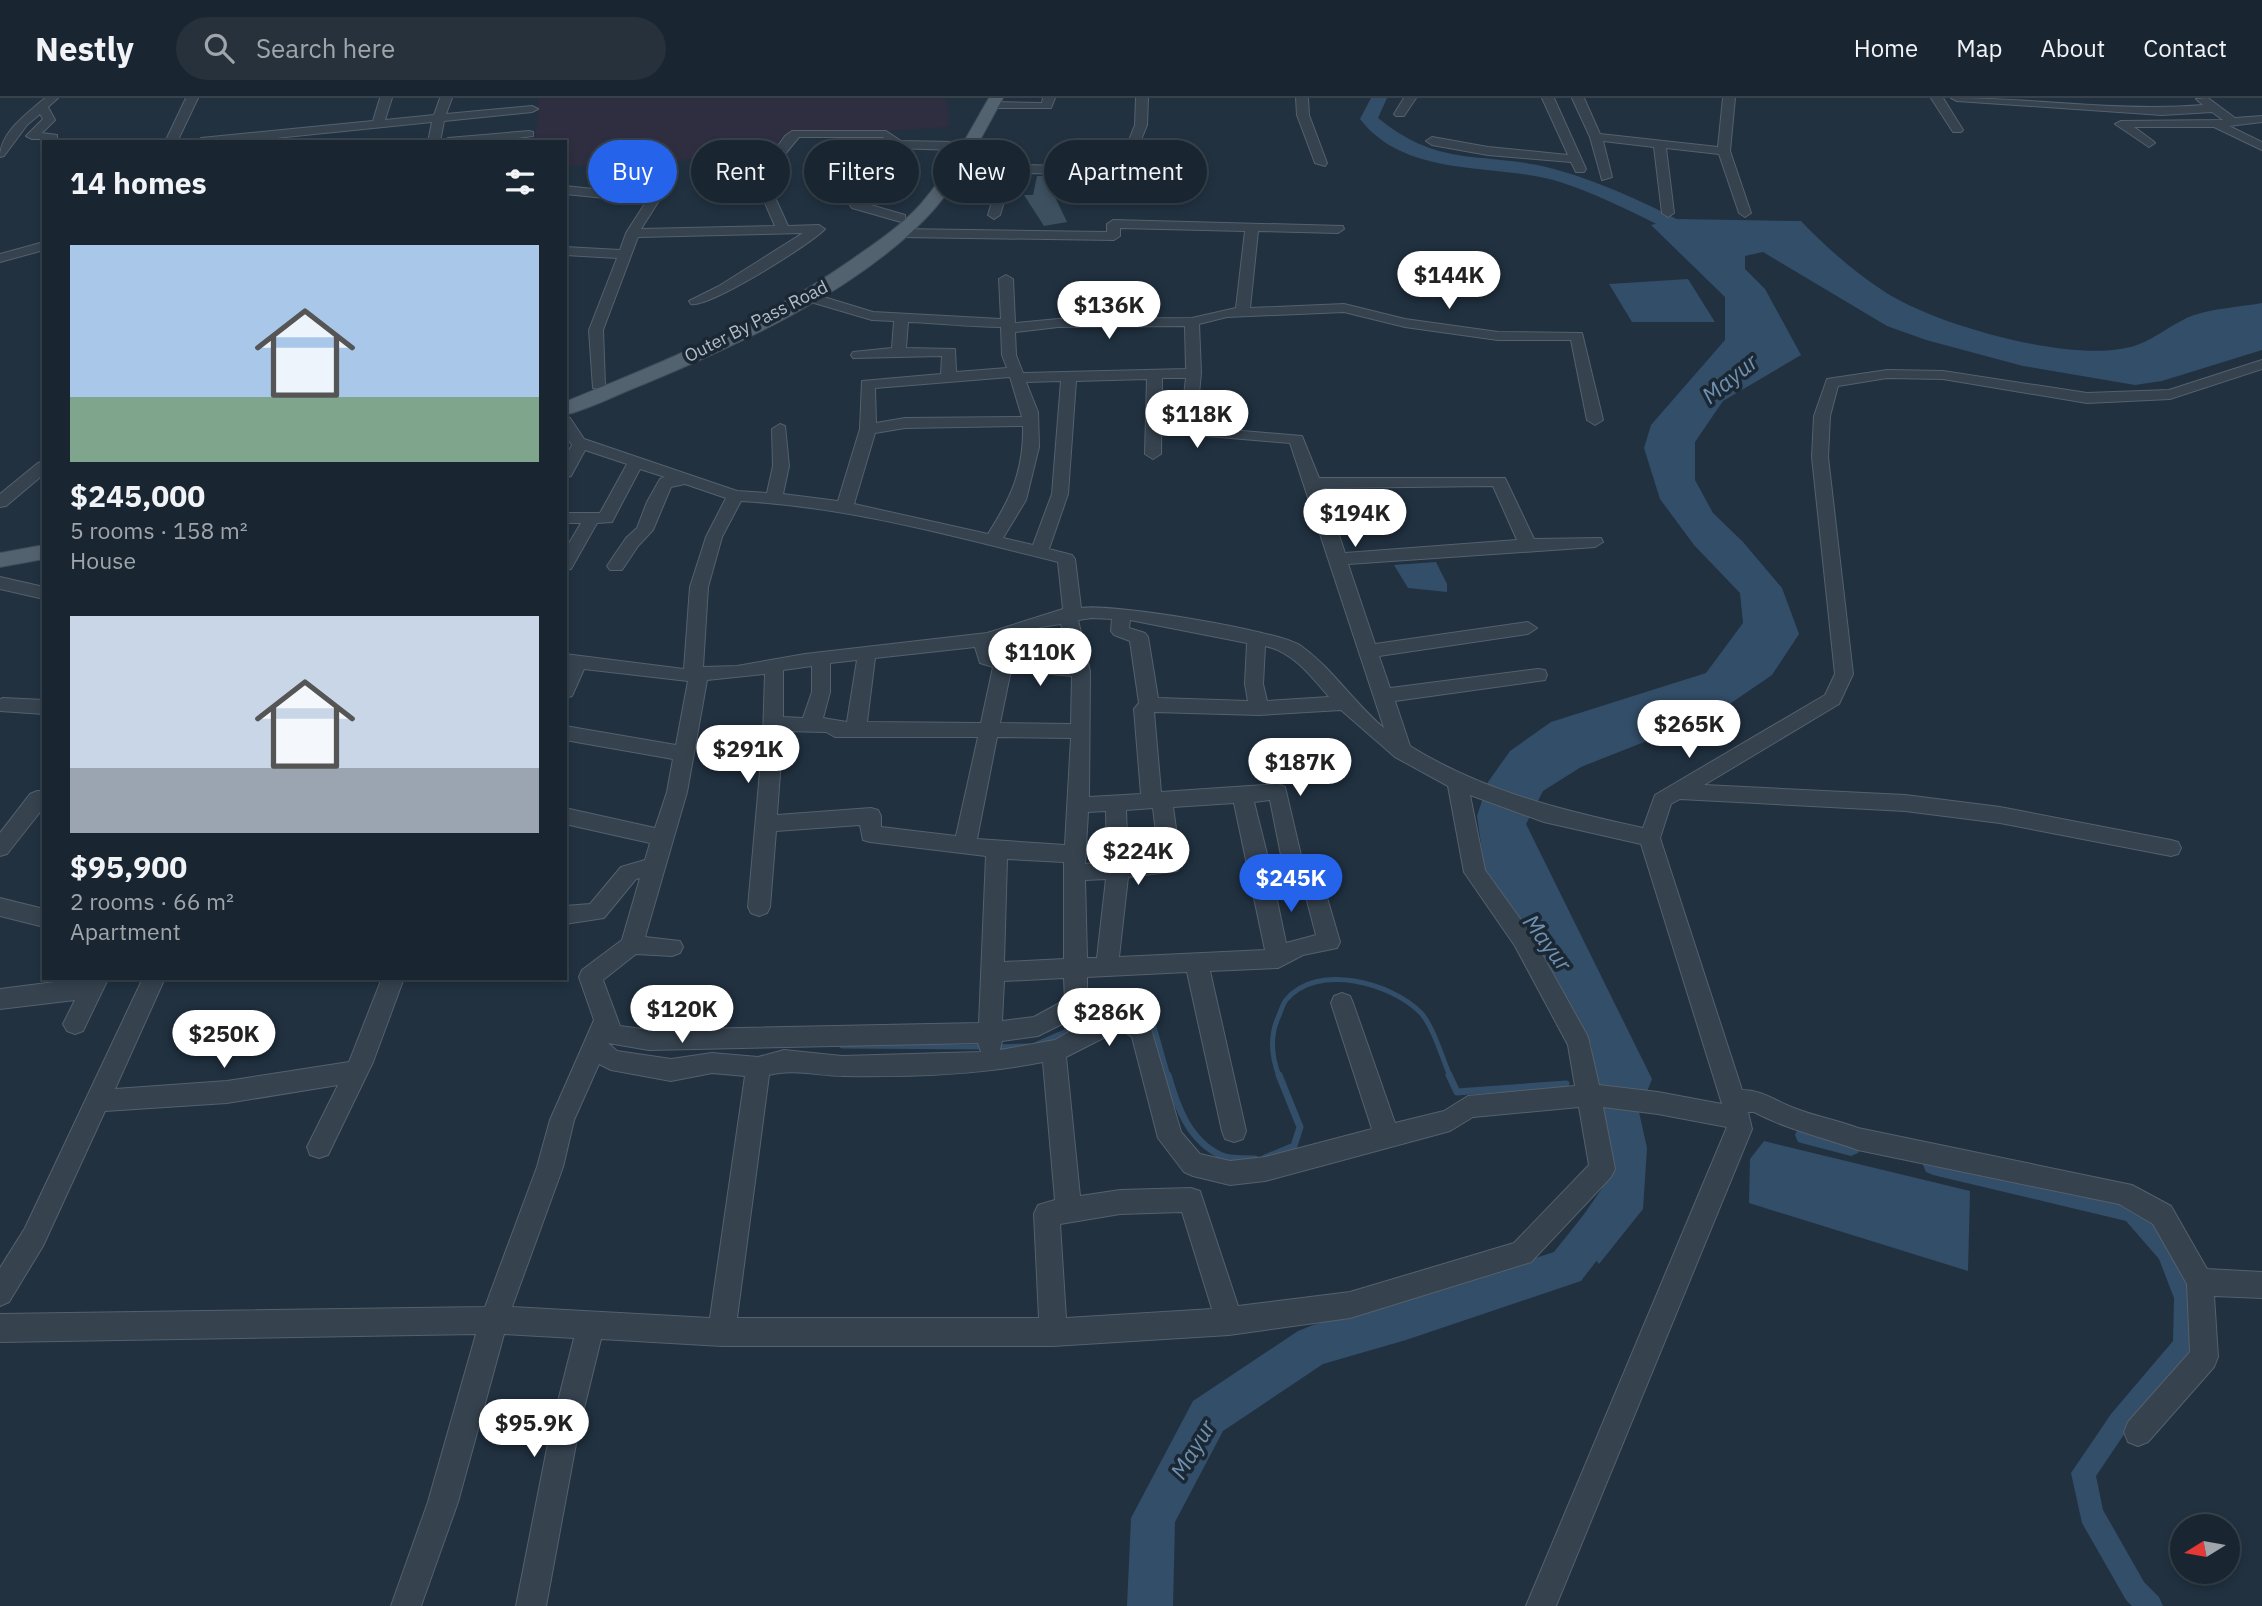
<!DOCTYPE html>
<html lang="en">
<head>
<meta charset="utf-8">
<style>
	:root { --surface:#192530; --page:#26313c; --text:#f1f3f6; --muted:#9fa5ab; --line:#37424c; --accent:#2563eb }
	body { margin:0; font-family:"IBM Plex Sans",sans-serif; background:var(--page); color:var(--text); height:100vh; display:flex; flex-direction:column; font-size:26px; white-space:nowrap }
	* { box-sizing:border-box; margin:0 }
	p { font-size:23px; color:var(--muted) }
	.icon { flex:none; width:38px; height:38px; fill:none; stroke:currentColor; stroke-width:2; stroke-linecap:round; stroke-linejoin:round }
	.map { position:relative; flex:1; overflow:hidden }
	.drawer { position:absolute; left:42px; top:42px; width:525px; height:840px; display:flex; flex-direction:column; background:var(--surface); border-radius:0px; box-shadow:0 4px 10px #0003,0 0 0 2px var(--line) }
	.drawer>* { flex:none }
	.top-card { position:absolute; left:588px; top:42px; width:665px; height:63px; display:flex; gap:14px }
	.needle { width:46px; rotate:259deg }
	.buttons { position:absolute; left:2170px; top:1416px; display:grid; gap:14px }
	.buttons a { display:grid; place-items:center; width:70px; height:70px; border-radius:50%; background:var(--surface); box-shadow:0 4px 10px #0003,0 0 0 2px var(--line); font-size:35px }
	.price { position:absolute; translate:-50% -60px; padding:0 16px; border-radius:24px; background:#fff; color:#222; font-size:23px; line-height:46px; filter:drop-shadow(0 2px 4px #0008) }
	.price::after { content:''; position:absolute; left:50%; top:42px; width:21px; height:16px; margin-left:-10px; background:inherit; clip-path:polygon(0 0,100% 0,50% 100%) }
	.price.selected { background:var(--accent); color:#fff }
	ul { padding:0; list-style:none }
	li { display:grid; align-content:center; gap:14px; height:371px; padding:0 28px }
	li span { display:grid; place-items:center; height:217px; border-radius:0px; color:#555 }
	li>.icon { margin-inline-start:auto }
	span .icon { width:126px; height:126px; fill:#fffc; stroke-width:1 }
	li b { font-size:30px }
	h2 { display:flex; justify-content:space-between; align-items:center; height:84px; padding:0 28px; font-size:30px }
	.chip { padding:0 24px; border-radius:32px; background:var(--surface); box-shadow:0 4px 10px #0003,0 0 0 2px var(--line); font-size:24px; line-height:63px }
	.chip.selected { background:var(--accent); color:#fff }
	header { display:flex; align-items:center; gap:42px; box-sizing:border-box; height:98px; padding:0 35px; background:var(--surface); border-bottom:2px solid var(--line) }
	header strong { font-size:33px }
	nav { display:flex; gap:38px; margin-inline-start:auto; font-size:24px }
	.search { width:490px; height:63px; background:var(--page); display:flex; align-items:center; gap:18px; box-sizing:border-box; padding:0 24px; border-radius:38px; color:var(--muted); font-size:26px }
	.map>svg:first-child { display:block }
	.medical { fill:#2f2e40 }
	.water { fill:#334e68 }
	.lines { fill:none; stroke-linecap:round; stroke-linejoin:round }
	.stream-far1 { stroke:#334e68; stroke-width:5 }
	.stream { stroke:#334e68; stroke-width:7 }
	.canal { fill:#334e68; fill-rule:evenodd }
	.river { fill:#334e68; fill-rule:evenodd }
	.building { fill:#3d505f }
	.minor-casing { stroke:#54606d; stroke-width:2 }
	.major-casing { stroke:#3f4c58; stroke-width:2 }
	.minor { fill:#36434f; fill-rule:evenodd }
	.major { fill:#53626f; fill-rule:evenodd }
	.labels { text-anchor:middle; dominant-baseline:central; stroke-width:7; stroke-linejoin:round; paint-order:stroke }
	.far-street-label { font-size:18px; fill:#b1bdca; stroke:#1b2834 }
	.water-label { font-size:23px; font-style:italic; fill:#6f91b1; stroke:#1b2834 }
</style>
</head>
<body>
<header>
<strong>Nestly</strong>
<div class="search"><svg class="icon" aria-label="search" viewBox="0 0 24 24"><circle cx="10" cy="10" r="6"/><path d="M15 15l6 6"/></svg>Search here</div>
<nav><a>Home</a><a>Map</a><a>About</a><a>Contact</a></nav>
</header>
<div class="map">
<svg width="2262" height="1508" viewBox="0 0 2262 1508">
	<rect width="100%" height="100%" fill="#213140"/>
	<path class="medical" d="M539 0H944L948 8 949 29 782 40 767 57 565 68V44H535Z"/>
	<path class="water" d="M1677 121 1801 123C1825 148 1853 173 1882 192 1933 227 2078 268 2137 247 2157 240 2174 224 2194 217 2215 210 2240 209 2262 205V252L2162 283 2135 287 2023 268 1926 242 1887 228 1763 154 1745 158V171L1765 191 1801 257 1723 303 1695 344V382L1713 415 1743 444 1782 490 1799 536 1772 577 1715 616 1581 669 1543 693 1526 726 1652 981 1639 1014 1647 1050 1643 1111 1599 1166 1573 1132 1612 1076 1591 947 1557 881 1485 774 1477 718 1488 684 1510 653 1551 624 1706 575 1743 525 1740 495 1694 447 1660 401 1644 350 1651 327 1725 242V199L1651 127Z
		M1688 181 1715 224H1632L1609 186Z
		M1436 464 1447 486V494L1408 490 1394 467Z
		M1764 1043 1970 1093 1968 1173 1749 1105 1750 1061Z"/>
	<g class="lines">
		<path class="stream-far1" d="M1092 922 1107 916 1136 911 1154 929 1168 978
			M1037 946 1083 926
			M842 948 986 949
			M996 949 1028 948
			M1279 978C1272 960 1270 940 1277 922 1280 916 1282 907 1286 902 1317 864 1392 885 1421 915 1433 928 1443 962 1450 978"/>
		<path class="stream" d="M1168 977C1177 1009 1189 1043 1222 1058 1230 1062 1245 1060 1255 1061
			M1449 977 1457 994 1566 986
			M1265 1060 1294 1048 1300 1029 1279 977"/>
		<path class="canal" d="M1805 1028 1851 1038 1858 1041 1861 1048 1858 1055 1851 1058 1805 1046 1798 1044 1795 1037 1798 1030Z
			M1933 1057 2132 1104 2140 1107C2151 1120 2168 1134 2176 1149 2192 1179 2206 1222 2192 1255L2127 1332 2096 1378 2103 1412 2144 1484 2159 1499 2163 1508H2132L2126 1502 2082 1425 2071 1375 2111 1316 2173 1243 2174 1200 2159 1161 2126 1123 1933 1077 1926 1074 1923 1067 1926 1060Z"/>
		<path class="river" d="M1371 0H1387L1378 20C1442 72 1483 52 1554 71 1609 86 1660 112 1711 139L1714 143 1704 149 1697 147C1653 124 1608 100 1560 84 1496 64 1407 82 1360 21Z
			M1611 1095 1625 1100 1630 1113 1625 1126 1581 1183 1406 1242 1323 1266 1223 1333 1175 1424 1173 1508H1127L1131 1420 1193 1303 1298 1233 1313 1227 1406 1202 1554 1154 1597 1100Z"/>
	</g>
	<path class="building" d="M1037 78H1059L1055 99 1067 124 1044 128 1024 97H1033Z"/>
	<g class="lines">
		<g class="minor-casing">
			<path id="minor" d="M45 0H58L48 9 55 22 42 35 57 37V41H32L26 38 43 21 40 16 27 27 4 58 0 59C0 34 28 15 45 0Z
				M186 0H198L177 44H165Z
				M380 0H392L385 22 434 17 440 0H452L446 16 532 8 538 11 532 14 444 23 440 44H428L432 24 238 44H195L201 40 373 23Z
				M1043 0H1055L1051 10H992L986 7 992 4 1042 5Z
				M1136 0H1148L1147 27 1130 70 1162 71 1168 75 1166 78 1030 75 1019 94 1006 97 1000 117 994 121 988 117 994 97 942 92 936 88 942 84 1005 90 1010 89 1018 71 1028 67 1118 70 1135 27Z
				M1296 0H1308L1309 17 1327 65 1325 68 1315 65 1297 17Z
				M1404 0H1416L1404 18H1396L1394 16Z
				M1542 0H1554L1586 71 1584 74H1576L1571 64 1488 57 1432 47 1426 43 1432 39 1488 49 1568 57Z
				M1572 0H1584L1600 36 1718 49 1723 0H1735L1730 53 1751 115 1745 119 1739 115 1719 56 1666 50 1674 115 1668 119 1662 115 1654 49 1603 43 1612 79 1602 82 1590 39Z
				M1931 0H1943L1963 32 1961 34H1953Z
				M1951 0C2035 0 2120 14 2203 7L2196 1 2208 0 2235 20 2262 18V24L2229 28 2262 44V52L2214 29H2134L2153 43 2155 45 2149 49 2115 26 2121 23 2223 22 2212 14 2162 17 1957 3Z
				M529 33 533 34V38L486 44H442L448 40Z
				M792 33H886L901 43 955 44 961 48 955 52 895 50 883 39H799L781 61 768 62V84L788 128 819 127 825 131C811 146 709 210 691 206L689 203 719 188 803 135 638 139 603 232 605 287 603 290H593L589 232 617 160 565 157V149L620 152 626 135 646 104 565 96V88L658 98 660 101 641 131 775 128 756 84V59L773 55 785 38Z
				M862 73 868 77 866 90 873 94 864 105 905 117V123L901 124 852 110 850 107 858 97 853 94 856 77Z
				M1113 122 1343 128 1344 131 1338 135 1258 133 1250 210 1344 206 1405 221 1498 234 1582 235 1603 322 1595 327 1587 322 1571 242H1498L1405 229 1344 214 1227 219 1199 226 1201 275 1196 329 1302 338 1319 380H1505L1534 441 1601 440 1603 444 1595 449 1348 466 1375 546 1528 524 1537 530 1528 536 1379 558 1390 590 1538 571 1545 572 1547 577 1545 582 1538 583 1395 603 1410 648C1482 693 1561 712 1643 730L1655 697 1825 597 1835 576 1812 359 1814 318 1827 281 1887 272 1943 273 2087 295 2169 292 2262 262V271L2170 301 2087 305 1943 281 1887 280 1838 288 1830 318 1828 359 1853 576 1839 606 1704 687 1905 697 2000 709 2171 742 2178 744 2181 750 2178 756 2171 758 2000 725 1905 713 1680 701 1671 706 1660 740 1742 992C1763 992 1775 1003 1794 1010 1814 1018 1837 1022 1858 1030L2132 1087 2171 1108 2207 1171 2262 1174V1200L2214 1198 2218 1259 2214 1269 2148 1344 2138 1348 2128 1344 2124 1334 2128 1324 2190 1254 2187 1186 2153 1126 2119 1106 1858 1052C1822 1039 1788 1032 1754 1014H1748L1752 1031 1556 1508H1526L1727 1029 1658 1016 1603 1009 1615 1071 1611 1079 1531 1164 1350 1220 1229 1237 1053 1248H722L601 1241 578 1335 546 1508H516L550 1335 574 1240 504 1236 458 1404 421 1508H391L428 1404 476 1236 0 1244V1216L485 1209 537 1069 550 1022 594 922 579 879 582 872 622 842 640 780 636 781 604 820 565 826V808L590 806 621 769 645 762 650 745 565 726V710L655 730 667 694 673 661 565 642V628L676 647 688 583 584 571 572 598 565 600V556L684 571 690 489 706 439 726 400 685 386 671 389 653 432 638 448 622 472H610L607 468 626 440 637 430 647 404 660 381 665 379 640 371 612 424 597 425 571 471 565 472V452L581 425H565V415H600L627 366 585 352 571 378 565 380V360L572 347 565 336V318L570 320 584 341 737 393 767 395 773 368 772 331 780 326 785 328 789 368 783 396 838 403 860 331 862 283 941 276 942 258 853 260 851 257 853 254 892 250 894 223 872 222 804 202V196H814L873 214 1001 221 999 181 1006 177 1013 181 1015 225 1058 221 1192 220 1236 210 1245 133 1120 130V138L1114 142 901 139 895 135 901 131 1107 134V126ZM908 224C939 225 969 229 1001 229L1002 257 1007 270 956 274 955 251 906 250ZM1185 228 1186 271 1023 275 1016 257 1015 234 1058 229ZM1010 279 1022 319 905 320 876 325 875 290ZM1162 280H1186L1180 333 1183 336 1290 345 1384 630C1354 605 1332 570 1301 548 1278 532 1110 505 1081 510L1075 461 1072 457 1049 451 1068 396 1076 283 1147 281 1145 356 1153 361 1161 356ZM1061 283 1052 396 1033 447 1003 440 1026 402 1039 349 1038 314 1026 284ZM1023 328C1024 372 1011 400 988 436L854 406 875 335 905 330ZM1493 388 1517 442 1345 455 1323 390ZM741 403C849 409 953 438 1058 464L1063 511 987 535 805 556 737 568 703 569 708 489 722 439ZM1092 520 1112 521 1111 533 1114 537 1130 543 1139 605 1134 611 1141 696 1089 699 1090 573 1078 522ZM1130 522 1247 545 1245 586 1248 603 1158 600 1148 539 1145 535 1129 530ZM1061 526 1070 565 995 557 992 546 1041 529ZM1265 548C1293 554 1311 578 1329 599L1267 603 1263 586ZM975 549 980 565 993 569 981 625 867 624 875 560ZM857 562 847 624 823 620 830 594V565ZM812 568V594L803 620 783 619V572ZM1011 572 1072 578 1071 626 1000 625ZM765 576 763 640 748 809 751 815 759 818 767 815 770 809 776 733 860 727 863 742 870 744 986 758 979 925 649 932 620 928 603 882 636 856 672 858 680 855 683 849 680 843 645 839 687 694 707 582ZM1341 612 1395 659 1448 688 1464 774 1515 848 1568 947 1575 988 1468 998 1444 1013 1395 1025 1353 905 1350 898 1342 895 1334 898 1331 905 1372 1031 1265 1059 1230 1063 1200 1056 1181 1034 1150 927C1131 911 1117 913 1094 921L1087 902V879L1187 874 1222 1033 1225 1041 1234 1044 1243 1041 1246 1033 1210 873 1278 870 1303 857 1337 850 1340 844 1323 786 1307 783 1285 689 1278 686 1161 694 1154 614 1259 617ZM783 633 826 634 835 639H978L956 738 881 729V718L878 712 871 710 777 717ZM997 639 1071 640 1065 747 977 741ZM1470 697 1544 724 1641 746 1722 1006 1658 994 1599 987 1588 939 1531 836 1485 772ZM1270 702 1284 772H1271L1254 704ZM1234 705 1265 852 1119 859 1128 779 1177 773 1181 767 1173 709ZM1153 710 1159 760 1128 762 1126 712ZM1106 713 1107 764 1085 766 1088 714ZM1007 761 1064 764V861L1004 864ZM1106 781 1097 860H1087L1085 782ZM1274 788H1288L1291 796 1306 799 1316 837 1286 845ZM1064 880 1065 902 1034 919 1002 923 1004 883ZM1072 921 1079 928 1055 942 1000 952 1002 943 1038 938ZM1117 933 1125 934 1132 939 1158 1040 1184 1074 1193 1078 1230 1087 1265 1083 1450 1033 1473 1019 1579 1009 1589 1067 1514 1145 1350 1194 1238 1208 1200 1093 1191 1090 1120 1092 1080 1098 1066 959ZM608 945 649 952 978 945 981 954 842 958 784 952 758 959 712 955 671 961 617 953ZM1043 964 1055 1102 1038 1107 1034 1116 1039 1220H737L769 977C794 970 818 978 844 978 910 979 978 977 1043 964ZM599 966 611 972 671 983 712 975 745 978 710 1220 512 1209 563 1069 574 1022ZM1182 1114 1212 1211 1066 1220 1060 1126 1120 1116Z
				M44 144V152L0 164V156Z
				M44 363V376L6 408 0 409V396L38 365Z
				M0 479 44 489V501L0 491Z
				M3 600 44 602V616L0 613V601Z
				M37 693H44V709L7 756 0 758V735L30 696Z
				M0 800 44 811V829L0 818Z
				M86 880 108 881 83 933 75 936 67 933 63 926 75 902 0 911V891Z
				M143 880H165L115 991 227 983 349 964 382 880H404L373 964 328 1057 319 1060 310 1057 307 1049 338 987 227 1005 105 1013 43 1148 9 1204 0 1208V1170L25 1130Z"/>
		</g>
		<g class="major-casing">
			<path id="major" d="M989 0H1003C980 41 959 86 926 120 854 194 738 247 644 286 618 296 592 310 565 317V304C665 263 765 223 854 160 877 144 901 128 920 107 948 75 968 36 989 0Z
				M44 447V461L0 469V455Z"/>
		</g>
		<use href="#minor" class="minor"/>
		<use href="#major" class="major"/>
	</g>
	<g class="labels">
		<g class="far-street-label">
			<text transform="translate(756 223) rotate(-27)">Outer By Pass Road</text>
		</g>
		<g class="water-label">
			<text transform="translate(1729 280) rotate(-39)">Mayur</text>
			<text transform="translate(1548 844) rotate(53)">Mayur</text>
			<text transform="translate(1192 1351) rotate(-59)">Mayur</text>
		</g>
	</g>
</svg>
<div class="buttons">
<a><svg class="needle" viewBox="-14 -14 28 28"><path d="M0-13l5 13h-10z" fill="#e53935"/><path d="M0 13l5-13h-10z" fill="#9fa5ab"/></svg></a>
</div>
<b class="price" style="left:1449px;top:213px">$144K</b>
<b class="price" style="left:1109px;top:243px">$136K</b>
<b class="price" style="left:1197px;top:352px">$118K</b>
<b class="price" style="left:1355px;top:451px">$194K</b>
<b class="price" style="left:1040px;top:590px">$110K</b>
<b class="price" style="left:1689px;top:662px">$265K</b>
<b class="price" style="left:748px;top:687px">$291K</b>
<b class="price" style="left:1300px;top:700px">$187K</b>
<b class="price" style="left:1138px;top:789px">$224K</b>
<b class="price selected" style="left:1291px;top:816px">$245K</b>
<b class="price" style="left:682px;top:947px">$120K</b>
<b class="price" style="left:1109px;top:950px">$286K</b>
<b class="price" style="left:224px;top:972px">$250K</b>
<b class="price" style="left:534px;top:1361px">$95.9K</b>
<div class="top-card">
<a class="chip selected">Buy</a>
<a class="chip">Rent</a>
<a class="chip">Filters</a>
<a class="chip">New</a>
<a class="chip">Apartment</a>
</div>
<section class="drawer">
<h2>14 homes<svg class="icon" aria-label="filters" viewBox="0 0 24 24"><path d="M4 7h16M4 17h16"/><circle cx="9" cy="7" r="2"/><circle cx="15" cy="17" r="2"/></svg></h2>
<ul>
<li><span style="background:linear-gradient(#a9c7e8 70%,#7fa58c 0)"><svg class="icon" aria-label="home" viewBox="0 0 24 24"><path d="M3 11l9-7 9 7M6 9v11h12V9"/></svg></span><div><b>$245,000</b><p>5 rooms · 158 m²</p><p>House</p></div></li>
<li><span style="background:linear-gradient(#c9d6e8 70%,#9aa5b1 0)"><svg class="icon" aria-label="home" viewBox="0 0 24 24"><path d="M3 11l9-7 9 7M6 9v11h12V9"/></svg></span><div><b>$95,900</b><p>2 rooms · 66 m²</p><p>Apartment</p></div></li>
</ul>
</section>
</div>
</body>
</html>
